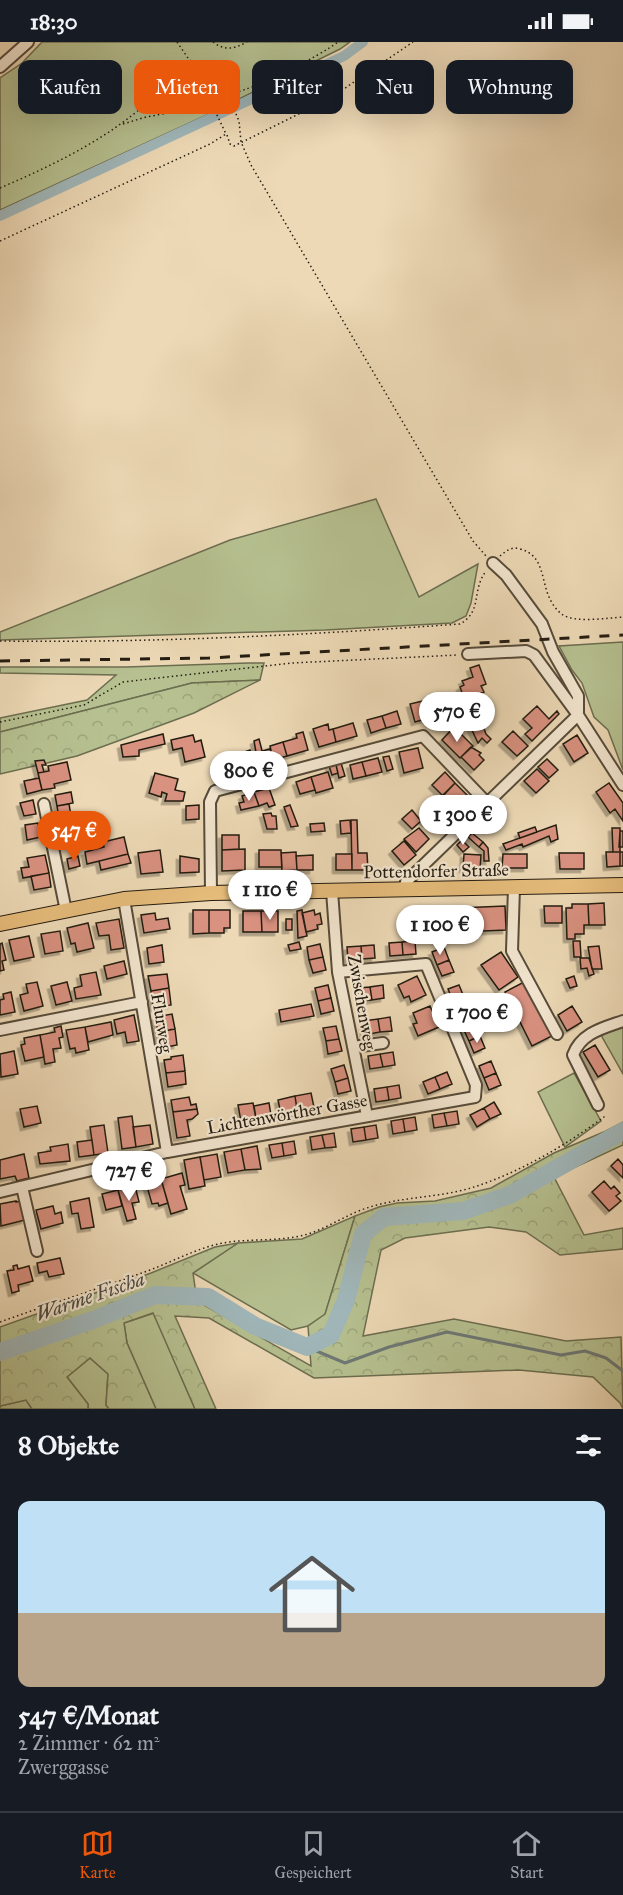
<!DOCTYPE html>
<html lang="de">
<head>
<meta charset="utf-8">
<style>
	:root { --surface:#171b24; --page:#20242c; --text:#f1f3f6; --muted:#9ea1a6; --line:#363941; --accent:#ea580c }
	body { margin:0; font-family:"IM FELL Great Primer",serif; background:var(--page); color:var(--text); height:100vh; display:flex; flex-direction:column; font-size:22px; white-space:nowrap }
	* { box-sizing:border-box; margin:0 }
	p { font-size:20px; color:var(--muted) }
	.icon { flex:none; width:33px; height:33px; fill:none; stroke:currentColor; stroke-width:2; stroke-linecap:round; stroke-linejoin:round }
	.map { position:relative; height:1367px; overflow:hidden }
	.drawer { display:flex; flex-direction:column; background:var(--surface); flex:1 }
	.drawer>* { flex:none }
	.hud { position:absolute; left:18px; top:18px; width:588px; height:54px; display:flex; gap:12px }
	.price { position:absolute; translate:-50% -51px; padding:0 14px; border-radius:21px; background:#fff; color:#222; font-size:20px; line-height:39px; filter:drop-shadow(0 2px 3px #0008) }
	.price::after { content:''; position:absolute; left:50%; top:36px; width:18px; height:14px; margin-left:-9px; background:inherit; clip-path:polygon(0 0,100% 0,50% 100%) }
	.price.selected { background:var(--accent); color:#fff }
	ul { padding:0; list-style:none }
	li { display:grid; align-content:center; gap:12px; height:318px; padding:0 18px }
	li+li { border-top:2px solid var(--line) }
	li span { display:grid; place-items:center; height:186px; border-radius:12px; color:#555 }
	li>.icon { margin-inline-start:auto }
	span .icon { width:108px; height:108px; fill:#fffc; stroke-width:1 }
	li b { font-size:26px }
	h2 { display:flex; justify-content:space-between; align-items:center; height:72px; padding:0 18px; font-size:26px }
	.chip { padding:0 21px; border-radius:12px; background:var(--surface); box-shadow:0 6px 24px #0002; font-size:21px; line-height:54px }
	.chip.selected { background:var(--accent); color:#fff }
	.status { display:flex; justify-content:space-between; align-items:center; height:42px; padding:0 30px; background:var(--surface); direction:ltr }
	.status svg { height:16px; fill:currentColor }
	.tab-bar { display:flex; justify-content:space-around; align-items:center; height:84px; border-top:2px solid var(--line); background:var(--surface); font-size:16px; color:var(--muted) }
	.tab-bar a { display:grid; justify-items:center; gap:3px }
	.tab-bar .selected { color:var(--accent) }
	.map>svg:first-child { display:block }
	.green { fill:#b6c090; stroke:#6c6e50; stroke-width:1.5 }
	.forest { fill:url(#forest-crowns); stroke:#6c6e50; stroke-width:1.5 }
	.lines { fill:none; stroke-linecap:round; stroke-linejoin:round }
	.stream { stroke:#6e7976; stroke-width:3 }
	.canal { stroke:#a0b7ba; stroke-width:10 }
	.river { stroke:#a0b7ba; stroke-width:18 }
	.building { fill:#d99180; stroke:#231c11; stroke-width:1.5; filter:url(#shadow) }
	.minor-casing { stroke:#564b3a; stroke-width:14 }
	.major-casing { stroke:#231c11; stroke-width:16 }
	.path { stroke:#231c11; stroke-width:1.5; stroke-dasharray:1.5 3; stroke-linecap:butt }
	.minor { stroke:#f3e6d0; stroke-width:10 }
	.major { stroke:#e6bc7b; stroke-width:14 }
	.rail { stroke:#231c11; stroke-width:3; stroke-dasharray:10 10; stroke-linecap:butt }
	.labels { text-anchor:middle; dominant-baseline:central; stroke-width:4.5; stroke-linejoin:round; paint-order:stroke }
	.street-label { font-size:18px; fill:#231c11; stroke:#f3e6d0 }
	.water-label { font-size:20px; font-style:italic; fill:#484a44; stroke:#f3e6d0 }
</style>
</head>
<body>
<div class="status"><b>18:30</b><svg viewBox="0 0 49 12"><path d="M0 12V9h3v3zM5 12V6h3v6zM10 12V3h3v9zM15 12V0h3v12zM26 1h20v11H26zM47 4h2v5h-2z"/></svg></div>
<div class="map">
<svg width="623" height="1367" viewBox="0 0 623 1367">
	<defs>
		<pattern id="forest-crowns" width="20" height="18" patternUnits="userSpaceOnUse" patternTransform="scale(1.5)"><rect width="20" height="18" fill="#b6c090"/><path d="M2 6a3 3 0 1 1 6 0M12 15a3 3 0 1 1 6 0" fill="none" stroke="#9ca47b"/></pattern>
		<filter id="shadow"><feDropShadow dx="-3.5" dy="3.5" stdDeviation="0" flood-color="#0004"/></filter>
	</defs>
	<rect width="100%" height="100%" fill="#edd9b6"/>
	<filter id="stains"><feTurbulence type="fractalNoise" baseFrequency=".00333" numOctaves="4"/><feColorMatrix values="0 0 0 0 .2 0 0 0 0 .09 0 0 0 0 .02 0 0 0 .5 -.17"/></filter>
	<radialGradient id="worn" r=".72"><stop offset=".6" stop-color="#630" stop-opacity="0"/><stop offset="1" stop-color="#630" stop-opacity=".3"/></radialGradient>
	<path class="green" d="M42 0H350L340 7 209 72 0 168V36L22 21Z
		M376 457 419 555 478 522 471 561 466 574 452 581 325 588 0 598V590L230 498Z
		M623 600V728L608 688 594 675 582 641 572 628 559 604Z
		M248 621H264L260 638 192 641 0 690V676L87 658 116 633 0 631V625H126Z
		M623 983V1032L601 993Z
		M574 1031 601 1079 565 1105 538 1050Z
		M355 1174 325 1273 308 1284 291 1288 193 1231 238 1201 302 1197Z
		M154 1271 195 1367H156L127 1301 124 1281Z
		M90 1316 108 1332 106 1363 109 1367H88V1362L67 1335Z
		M26 1358 32 1367H0V1364Z"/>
	<path class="forest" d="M260 638 194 671 77 714 0 732V690L192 641Z
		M623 1080V1103L554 1135 584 1193 623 1186V1207L560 1213 526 1190 489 1185 405 1196 381 1208 363 1294 454 1277 566 1299 621 1295 623 1367 620 1361 593 1335 519 1328 314 1336 209 1276 175 1274 216 1367H195L153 1271 124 1281 127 1301 156 1367H109L106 1363 108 1332 90 1316 67 1335 88 1362V1367H32L26 1358 0 1364V1285L151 1231 215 1205 238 1201 193 1231 197 1259 311 1324 308 1284 325 1272 355 1174 379 1165 397 1161 435 1159 491 1146 554 1111 606 1089Z"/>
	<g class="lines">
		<path class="stream" d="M307 1305 345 1321 389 1305 447 1290 561 1313 585 1309 606 1316 623 1329"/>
		<path class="canal" d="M0 174 344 14 363 0"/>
		<path class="river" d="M0 1310 93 1278 155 1253 208 1255 255 1284 307 1305 331 1293 346 1258 363 1192 384 1175 463 1169 510 1153 623 1089"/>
	</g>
	<path class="building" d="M479 623 486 642 481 644 484 650 468 656 467 652 463 653 460 645 464 643 462 639 473 635 470 626Z
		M451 656 460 662 454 672 445 666Z
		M427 658 432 675 415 680 410 662Z
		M537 664 549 677 557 669 559 672 532 699 525 692 532 686 523 677Z
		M397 669 401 682 386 686 382 674Z
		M441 673 446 676 442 682 437 679Z
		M382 674 386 686 371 691 367 678Z
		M353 681 357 694 336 700 333 687Z
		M482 681 486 692 491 697 487 701 482 696 478 701 471 686Z
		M328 682 329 688 333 687 336 700 319 705 313 687Z
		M454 685 473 704 460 716 442 698Z
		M513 689 528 704 517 714 502 700Z
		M303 690 308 708 287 714 283 700 297 696 296 692Z
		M163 692 165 702 139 708V714L123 715 121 703Z
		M193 693 195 700 201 698 205 715 185 720 182 706 173 708 171 698Z
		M577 693 588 711 574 720 563 702Z
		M259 697 265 720 258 722 254 699Z
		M283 700 287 714 273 718 270 704Z
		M471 705 481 711 479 713 484 718 474 728 461 715Z
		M418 706 423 726 404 731 399 710Z
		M270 707 273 718 265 720 262 709Z
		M250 708 254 721 239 725 236 713Z
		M236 713 239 725 223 730 219 717Z
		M389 714 393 727 387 729 383 715Z
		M378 716 382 730 366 734 362 720Z
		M547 717 558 728 549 736 538 725Z
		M44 718 46 723H42L44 730 38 731 35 719Z
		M67 720 71 738 54 742 55 746 42 748 38 731 49 729 48 724Z
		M362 720 366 734 353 737 350 723Z
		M341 721 345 734 339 736 336 723Z
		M336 723 338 731 332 733 329 724Z
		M537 727 549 739 536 751 524 739Z
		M328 730 333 746 316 751 311 735Z
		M445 730 455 741 443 754 432 743Z
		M155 731 178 737 175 748 185 750 183 759H165L167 752 162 750 161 755 149 751Z
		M311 735 315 748 300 752 296 740Z
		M39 736 42 748 27 752 24 739Z
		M455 741 467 753 452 766 448 762 445 765 438 758Z
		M609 741 623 761V779L615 767 610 771 596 750Z
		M269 746 275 763 269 765 267 761 259 764 254 750Z
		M71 750 73 761 57 764 55 753Z
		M254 750 259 764 241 768 239 761 244 760 242 754Z
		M33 758 36 772 24 774 20 761Z
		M69 762 71 774 59 776 57 764Z
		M199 763V777L186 778V764Z
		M290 763 298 784 291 785 284 765Z
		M412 768 421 779 412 787 402 777Z
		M426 770 431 775 426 781 420 776Z
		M271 771 272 774H276L277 787H267L263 772Z
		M82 775 85 792 67 796 65 788H60L59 780Z
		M350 778 351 791 341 792 340 779Z
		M351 778H357L358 811H367L368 828H352Z
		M38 781 41 795 27 798 25 783Z
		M324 781 325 789 311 790 310 782Z
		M556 783 558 797 551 800 549 794 523 805 522 802 506 808 503 802Z
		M535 785 537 790 520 796 518 791Z
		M419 786 429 797 416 810 404 797Z
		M612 786H620V810H613Z
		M620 789H623V805H619Z
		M472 791 483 800 479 805 468 795Z
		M222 793H239V807L222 808Z
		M124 795 128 812 87 822 85 810 104 805 103 800Z
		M462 798 469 805 463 810 457 803Z
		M404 799 416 813 404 823 392 809Z
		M483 800 488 806 489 819H484V809L479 805Z
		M245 807V828L222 829V808Z
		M160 808 163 830 141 832 138 811Z
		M259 808H281L282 825H259Z
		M296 810 297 828 282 829 281 811Z
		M606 810H620V824L607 825Z
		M620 810H623V824H620Z
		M559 811H584V827H560Z
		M128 812 131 821 101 828 99 819Z
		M336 812H352V828H336Z
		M464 812 481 813 480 827H463Z
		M503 812H527V826H502Z
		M45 813 49 831 23 836 21 826 29 825 27 816Z
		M313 813V828H297L296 814Z
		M78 814 80 824 69 827 67 817Z
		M180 814 199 817V830L180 831Z
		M49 831 51 845 34 848 31 834Z
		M604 861 605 883H589L588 862Z
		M572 862H588L589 883H584V892H575V897H567L566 866H572Z
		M505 864 506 888 460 890 459 866Z
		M544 864H562V881H545Z
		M193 868H209V891L193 892Z
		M209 868H230V886H224V891H209Z
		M302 868 307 894 298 896 297 869Z
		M314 868 315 873 320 871 322 882 317 883 318 887 306 890 302 871Z
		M243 869H261L262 890H243Z
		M261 869H278V890H262Z
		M155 871 156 878 168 876 170 887 144 891 141 873Z
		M119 877 124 906 111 908 109 893 99 894 96 881Z
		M286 877H292V888H286Z
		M88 881 94 906 77 910 75 901 71 902 67 886Z
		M60 889 63 909 45 912 41 892Z
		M29 894 34 915 14 919 9 898Z
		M415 899 416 912 403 913 402 900Z
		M573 899H580L581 915H574Z
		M299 900 301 907 290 909 288 903Z
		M402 900 403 913 390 914 389 901Z
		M2 901 6 918 2 919 4 928 0 929V902Z
		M320 902 323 915 309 918 307 905Z
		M162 903 164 920 149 922 147 906Z
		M374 903 375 916 362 917 361 904Z
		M361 904 362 917 348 918 347 905Z
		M599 904 602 927H592L588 905Z
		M444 905 449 918 437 923 432 910Z
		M501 910 518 935 499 948 481 923Z
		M323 915 326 928 313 931 309 918Z
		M580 916H589L594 932 589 934 587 926 581 927Z
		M449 918 454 930 442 934 437 923Z
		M124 919 127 932 107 937 104 924Z
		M96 930 101 953 76 957 74 946 82 944 80 933Z
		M167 932 169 946 151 949 148 934Z
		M417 934 426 953 411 960 409 954 404 956 398 943Z
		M574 934 577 944 570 946 566 937Z
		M37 940 43 964 24 969 20 953 28 951 26 942Z
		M67 940 72 959 56 963 51 944Z
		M524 940 552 994 532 1004 505 950Z
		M328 943 331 956 318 959 315 946Z
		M383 943 384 956 372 958 370 945Z
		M459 943 464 955 453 959 448 947Z
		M370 945 372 958 359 959 358 946Z
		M169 946 171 963 153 966 151 949Z
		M11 950 15 970 0 973V958L4 957 3 952Z
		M464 955 469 967 458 972 453 959Z
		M331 956 334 969 321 972 318 959Z
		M311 962 314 974 281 980 279 968Z
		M430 964 439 985 418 994 413 982 417 981 413 971Z
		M572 964 582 980 567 989 558 973Z
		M172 972 175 987 158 990 155 975Z
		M134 973 139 999 127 1001 125 990 117 992 114 978Z
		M390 975 392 989 380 990 378 977Z
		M378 977 380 990 364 993 363 979Z
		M111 980 113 993 88 1000 85 985Z
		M475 982 480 994 469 999 463 986Z
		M61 984 63 995 59 996 61 1006 53 1007 55 1020 45 1022 40 993 55 990 54 986Z
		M336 984 339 997 326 999 323 986Z
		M85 985 89 1008 76 1011 75 1006 70 1007 66 988Z
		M175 987 177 1003 161 1006 158 990Z
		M40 993 44 1015 25 1019 21 1003 25 1002 24 996Z
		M480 994 485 1006 474 1011 469 999Z
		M339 997 342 1009 328 1012 326 999Z
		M595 1003 610 1028 598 1035 583 1010Z
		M14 1009 18 1032 1 1035 0 1012Z
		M393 1010 395 1023 383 1025 380 1012Z
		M380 1012 383 1025 370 1027 368 1014Z
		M183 1013 185 1029 166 1031 164 1018 171 1017V1015Z
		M491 1019 496 1031 484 1036 479 1024Z
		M344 1023 348 1036 335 1040 331 1027Z
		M185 1029 186 1042 168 1045 166 1031Z
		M447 1030 452 1042 440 1047 435 1035Z
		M496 1031 501 1043 489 1048 484 1036Z
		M435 1035 440 1047 428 1052 423 1040Z
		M348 1036 351 1049 338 1052 335 1040Z
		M399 1043 401 1056 389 1058 387 1045Z
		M387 1045 389 1058 376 1060 374 1047Z
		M311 1051 315 1070 298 1074 295 1054Z
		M295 1054 298 1074 282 1077 278 1058Z
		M189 1055 191 1063 196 1062 197 1067 173 1070 171 1058Z
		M494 1060 501 1072 490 1077 484 1066Z
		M253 1061 257 1082 242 1085 238 1063Z
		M269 1061 272 1079 257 1082 254 1064Z
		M37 1064 41 1081 24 1085 20 1067Z
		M484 1066 490 1077 477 1085 470 1073Z
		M197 1067 198 1072 192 1077 187 1078 190 1094 177 1096 173 1070Z
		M457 1069 459 1082 447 1084 444 1071Z
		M444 1071 447 1084 434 1086 432 1073Z
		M132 1074 136 1105 122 1107 118 1076Z
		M415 1075 417 1088 405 1090 403 1077Z
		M403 1077 405 1090 393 1092 391 1079Z
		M104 1083 108 1111 94 1113 90 1085Z
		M150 1083 153 1102 136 1105 133 1085Z
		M376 1083 378 1096 366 1098 364 1085Z
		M364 1085 366 1098 353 1100 351 1087Z
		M334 1091 336 1105 325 1106 322 1093Z
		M322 1093 325 1106 312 1108 310 1095Z
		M92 1098 94 1113 79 1115 77 1100Z
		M294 1099 296 1112 284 1114 282 1101Z
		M282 1101 284 1114 272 1116 269 1103Z
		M68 1102 70 1119 40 1122 38 1111 51 1109 50 1105Z
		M257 1104 261 1127 245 1128 241 1107Z
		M241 1107 245 1128 228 1131 224 1110Z
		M24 1112 29 1136 17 1139 15 1134 0 1137V1118Z
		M217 1112 221 1135 204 1138 200 1115Z
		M200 1115 205 1144 189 1147 184 1118Z
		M618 1117 623 1123V1136L611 1124Z
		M182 1131 185 1143 180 1144 187 1167 171 1172 161 1137Z
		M161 1137 168 1161 159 1164 158 1161 152 1162 146 1141Z
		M604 1139 611 1147 614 1144 620 1151 616 1154 621 1159 609 1169 592 1150Z
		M135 1144 139 1160 132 1161 136 1177 127 1179 118 1148Z
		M118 1148 122 1164 106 1168 102 1152Z
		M89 1156 94 1185 81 1187 78 1171 72 1172 70 1160Z
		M16 1159V1160L21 1159 25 1178 1 1184 0 1162Z
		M53 1164 55 1172 61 1170 63 1181 41 1187 36 1168Z
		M60 1216 64 1232 49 1235 47 1229 39 1231 37 1221Z
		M17 1223 18 1227 29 1224 33 1239 18 1243 19 1249 12 1251 7 1229 14 1228 13 1224Z"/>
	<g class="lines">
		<g class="minor-casing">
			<path id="minor" d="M0 25 28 0
				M468 612 526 609 534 613 578 673 623 743
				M44 762 66 869
				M514 845 512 909 557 992
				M404 847 406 840 578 673V654L553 610 542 582 506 533 493 521
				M332 849 338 930 367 1074
				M211 851 210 760 215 749 423 694 486 760
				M124 857 167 1110
				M0 988 142 960
				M353 1005 383 1001
				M598 1063 573 1013C581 991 603 986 623 979
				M22 1145 37 1209
				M0 1150 167 1110 475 1055 476 1043 426 922 338 930"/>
		</g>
		<g class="major-casing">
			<path id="major" d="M0 882 124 857 211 851 623 843"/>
		</g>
		<path class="path" d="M177 0 188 16 227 51 239 79 241 100 251 123 473 499 486 514
			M213 0C225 9 234 7 247 0
			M123 82 146 75 201 65 211 60
			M227 93 230 102 234 104 329 57 413 0
			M0 146C58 121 114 94 160 49 170 39 178 28 187 18
			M0 199 210 102 226 92 209 56 211 51C218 47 225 52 233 51 257 46 318 15 338 0
			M500 514C506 509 512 504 520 507 544 513 541 537 549 555 552 562 557 569 563 573 576 581 608 576 623 575
			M0 599C153 601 307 593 460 582 483 569 471 549 486 529
			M0 680 84 663 123 640 292 621 458 613
			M0 1280C50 1262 101 1246 150 1228 171 1220 192 1209 214 1203 244 1195 278 1201 308 1192 330 1185 349 1171 370 1165 405 1154 442 1156 477 1144 522 1129 566 1103 604 1075L603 1072"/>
		<use href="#minor" class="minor"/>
		<use href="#major" class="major"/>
		<path class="rail" d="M0 619 209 616 623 593"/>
	</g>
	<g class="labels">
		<g class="street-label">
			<text transform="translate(436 829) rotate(-1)">Pottendorfer Straße</text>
			<text transform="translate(362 960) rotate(80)">Zwischenweg</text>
			<text transform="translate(162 981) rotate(81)">Flurweg</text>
			<text transform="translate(287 1072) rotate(-10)">Lichtenwörther Gasse</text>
		</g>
		<g class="water-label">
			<text transform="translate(90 1254) rotate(-19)">Warme Fischa</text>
		</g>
	</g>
	<rect width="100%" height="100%" filter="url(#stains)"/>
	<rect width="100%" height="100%" fill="url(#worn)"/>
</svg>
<b class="price" style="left:457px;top:701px">570 €</b>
<b class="price" style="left:249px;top:760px">800 €</b>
<b class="price" style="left:463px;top:804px">1 300 €</b>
<b class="price selected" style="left:74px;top:820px">547 €</b>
<b class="price" style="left:270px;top:879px">1 110 €</b>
<b class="price" style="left:440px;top:914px">1 100 €</b>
<b class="price" style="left:477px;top:1002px">1 700 €</b>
<b class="price" style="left:129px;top:1160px">727 €</b>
<div class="hud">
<a class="chip">Kaufen</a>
<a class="chip selected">Mieten</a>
<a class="chip">Filter</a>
<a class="chip">Neu</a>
<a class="chip">Wohnung</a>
</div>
</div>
<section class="drawer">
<h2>8 Objekte<svg class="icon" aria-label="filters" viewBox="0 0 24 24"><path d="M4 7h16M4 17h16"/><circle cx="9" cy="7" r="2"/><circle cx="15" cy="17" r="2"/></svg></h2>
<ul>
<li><span style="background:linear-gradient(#bfe0f5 60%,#b9a48a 0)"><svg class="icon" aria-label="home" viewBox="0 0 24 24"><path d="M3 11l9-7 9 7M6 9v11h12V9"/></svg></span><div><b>547 €/Monat</b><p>2 Zimmer · 62 m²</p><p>Zwerggasse</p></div></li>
</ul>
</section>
<nav class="tab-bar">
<a class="selected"><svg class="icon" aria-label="map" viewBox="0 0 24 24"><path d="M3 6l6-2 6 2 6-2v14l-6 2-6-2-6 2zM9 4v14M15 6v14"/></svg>Karte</a>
<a><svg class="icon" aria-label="saved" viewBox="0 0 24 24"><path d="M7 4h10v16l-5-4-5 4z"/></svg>Gespeichert</a>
<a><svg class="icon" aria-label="home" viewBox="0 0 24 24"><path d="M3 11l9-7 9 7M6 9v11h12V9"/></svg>Start</a>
</nav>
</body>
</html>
